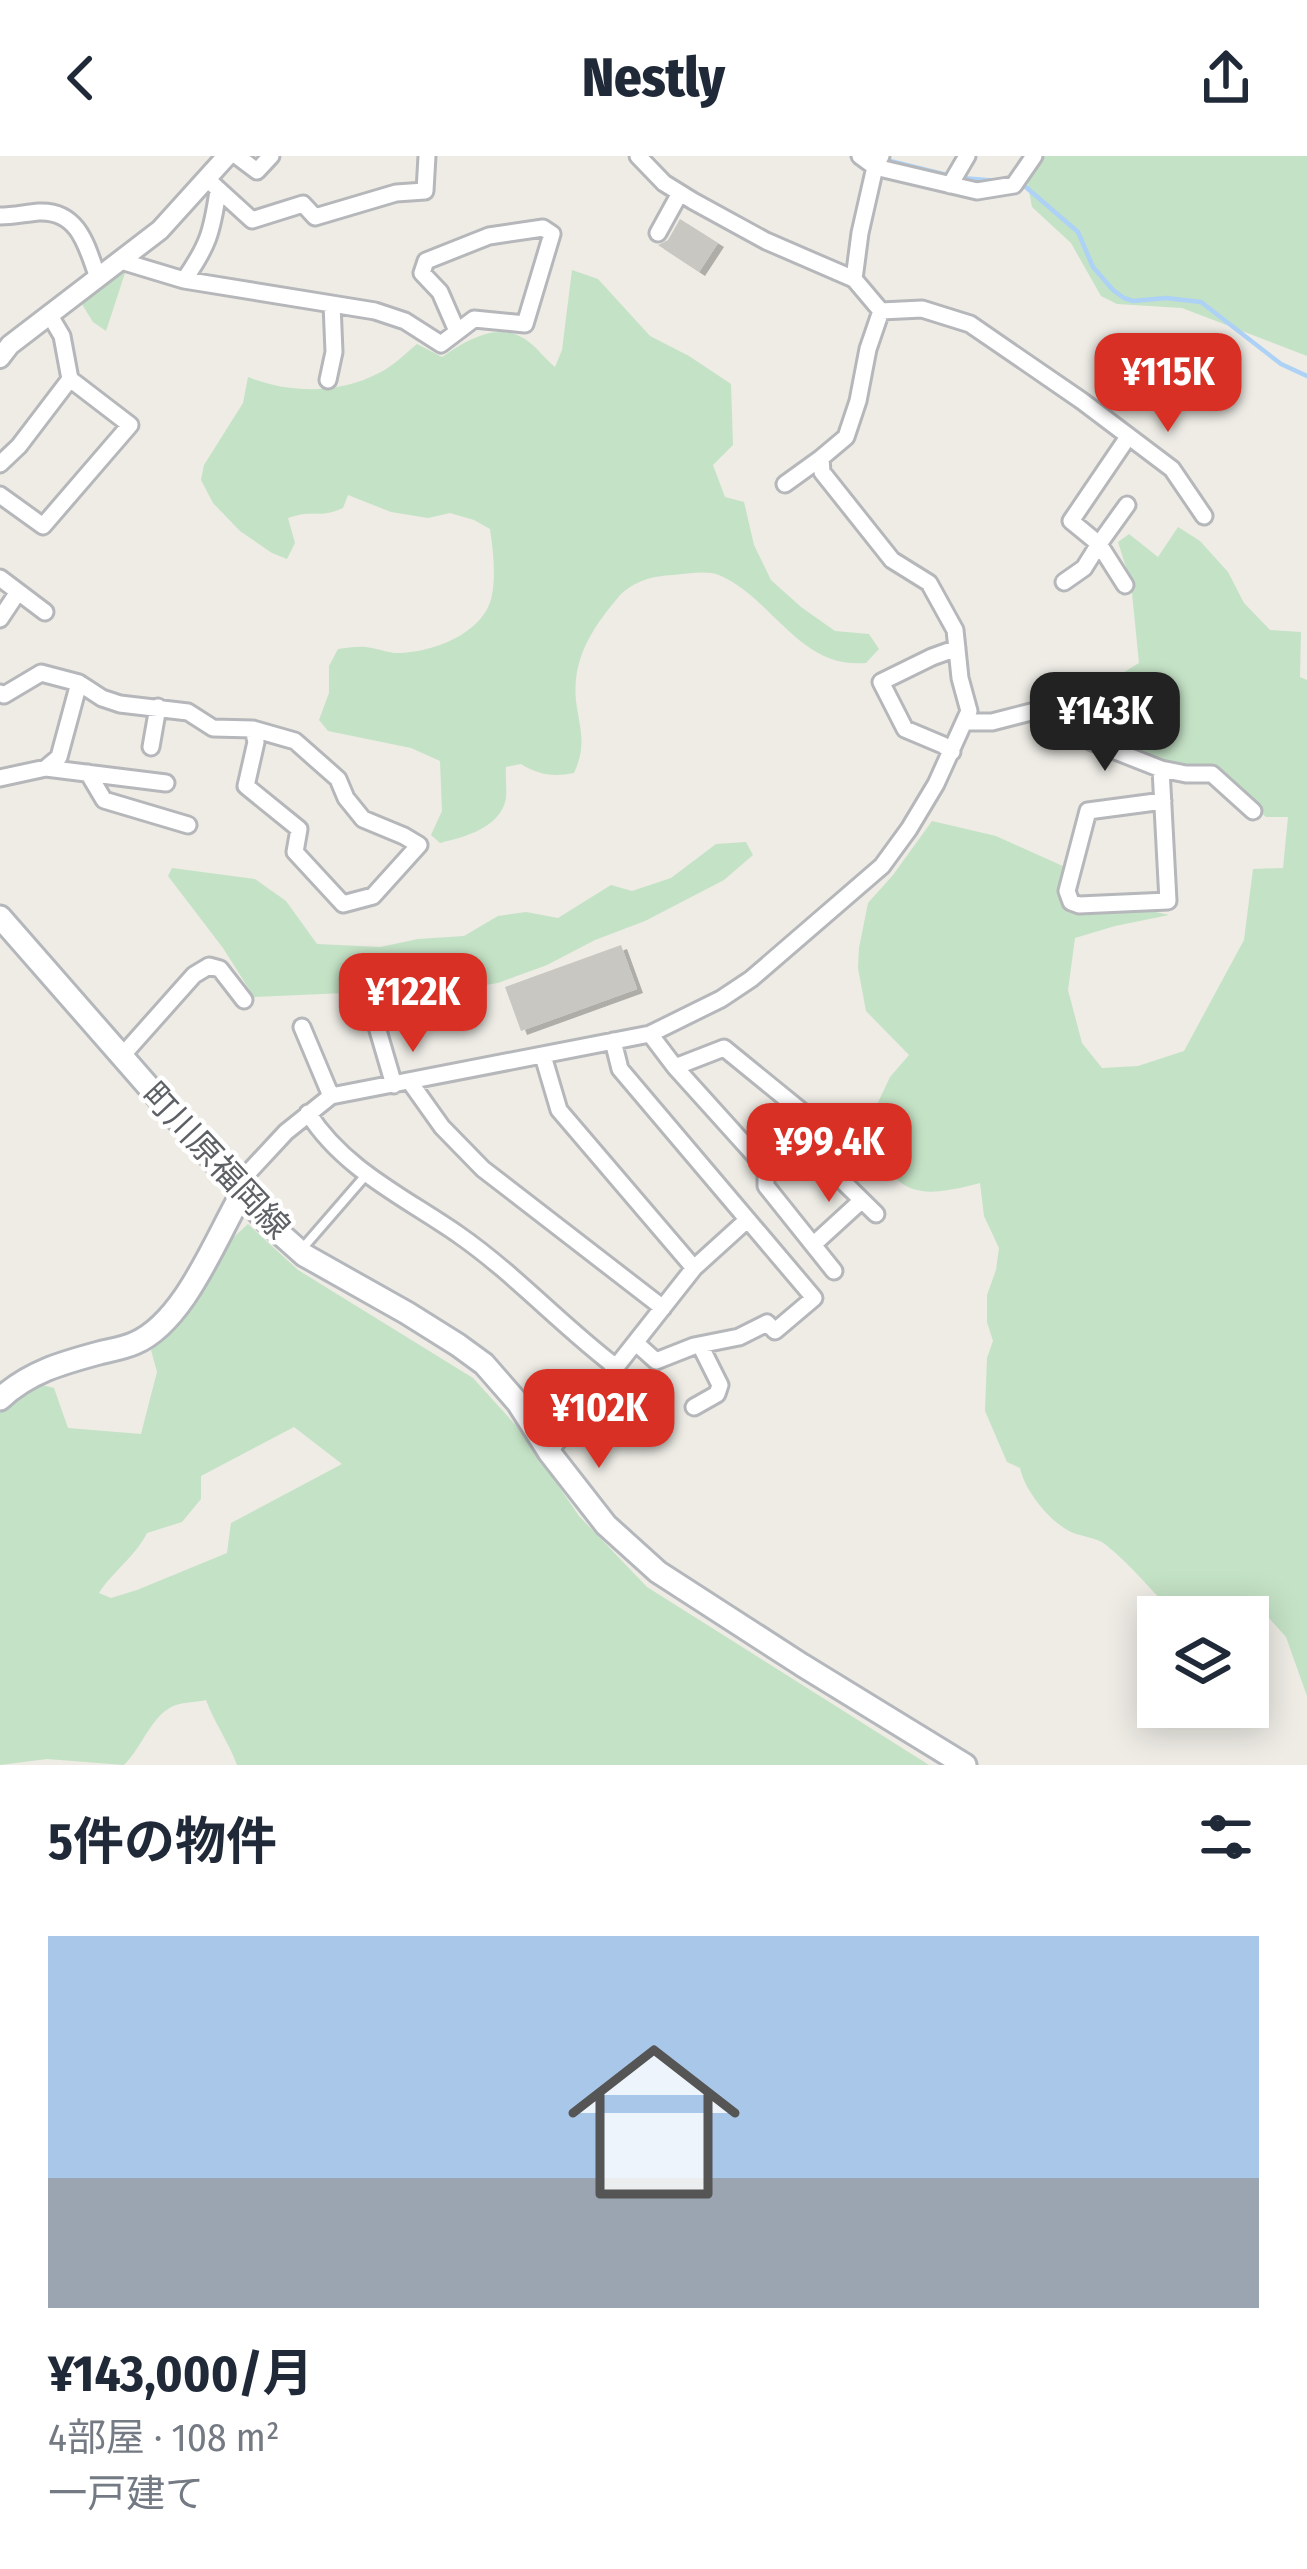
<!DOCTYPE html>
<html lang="ja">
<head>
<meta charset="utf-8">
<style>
	:root { --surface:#fff; --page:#f2f2f3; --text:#1f2937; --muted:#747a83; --accent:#d93025 }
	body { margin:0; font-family:"Fira Sans Condensed","Noto Sans JP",sans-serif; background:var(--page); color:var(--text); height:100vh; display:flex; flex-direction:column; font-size:45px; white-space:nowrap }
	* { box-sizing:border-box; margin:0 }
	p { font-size:39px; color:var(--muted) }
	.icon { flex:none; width:66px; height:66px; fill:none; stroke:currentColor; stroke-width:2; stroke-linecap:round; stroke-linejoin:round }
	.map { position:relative; height:1609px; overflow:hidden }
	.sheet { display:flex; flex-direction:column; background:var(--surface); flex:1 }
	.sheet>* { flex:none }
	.tools { position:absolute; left:1137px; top:1440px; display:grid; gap:24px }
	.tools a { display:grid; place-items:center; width:132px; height:132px; border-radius:0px; background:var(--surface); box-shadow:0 6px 30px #0003; font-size:60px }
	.price { position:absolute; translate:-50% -102px; padding:0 27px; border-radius:24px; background:var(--accent); color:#fff; font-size:39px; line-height:78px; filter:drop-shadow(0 3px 6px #0008) }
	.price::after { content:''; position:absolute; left:50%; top:72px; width:36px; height:27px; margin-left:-18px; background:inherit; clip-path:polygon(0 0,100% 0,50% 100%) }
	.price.active { background:#222; color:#fff }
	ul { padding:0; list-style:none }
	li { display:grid; align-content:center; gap:24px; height:636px; padding:0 48px }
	li span { display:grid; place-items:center; height:372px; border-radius:0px; color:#555 }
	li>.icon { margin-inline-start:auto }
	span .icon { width:216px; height:216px; fill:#fffc; stroke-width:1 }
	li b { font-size:51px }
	h2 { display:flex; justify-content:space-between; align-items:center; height:144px; padding:0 48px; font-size:51px }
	header { display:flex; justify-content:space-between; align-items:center; height:156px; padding:0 48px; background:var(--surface); font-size:54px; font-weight:800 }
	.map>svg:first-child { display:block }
	.green { fill:#c4e2c6; fill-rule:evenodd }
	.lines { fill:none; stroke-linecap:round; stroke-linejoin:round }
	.stream { stroke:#add2f6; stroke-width:4.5 }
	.building { fill:#c9c7c2; filter:url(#shadow) }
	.service-casing { stroke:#b5b7ba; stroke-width:14 }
	.minor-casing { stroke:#b5b7ba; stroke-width:21 }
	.tertiary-casing { stroke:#b5b7ba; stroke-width:24 }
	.secondary-casing { stroke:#b4b7bb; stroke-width:27 }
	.service { stroke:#fff; stroke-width:8 }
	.minor { stroke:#fff; stroke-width:15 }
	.tertiary { stroke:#fff; stroke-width:18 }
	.secondary { stroke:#fff; stroke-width:21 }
	.labels { text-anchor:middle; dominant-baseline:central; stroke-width:9; stroke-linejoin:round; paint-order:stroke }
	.street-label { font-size:33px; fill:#5d6064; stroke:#fff }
</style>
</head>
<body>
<header><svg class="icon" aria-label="back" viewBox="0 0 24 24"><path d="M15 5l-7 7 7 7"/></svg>Nestly<svg class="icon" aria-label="share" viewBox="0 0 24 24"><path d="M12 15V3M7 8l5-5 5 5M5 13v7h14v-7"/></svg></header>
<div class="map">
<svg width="1307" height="1609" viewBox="0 0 1307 1609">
	<defs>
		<filter id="shadow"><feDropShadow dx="6" dy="4" stdDeviation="0" flood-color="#0004"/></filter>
	</defs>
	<rect width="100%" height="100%" fill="#eeece5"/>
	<path class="green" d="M1045 0H1307V200L1182 152 1117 148 1101 140 1071 87 1032 51 1026 20Z
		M126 114 106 175 93 166 80 145Z
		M572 114 598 123 650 180 689 200 731 228 733 289 713 309 725 341 744 346 754 389 771 424 801 451 835 475 869 478 879 493 866 507C799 513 773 442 719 419 706 414 687 418 673 419 651 420 630 426 616 444 591 474 572 504 576 545 580 574 587 589 574 617 553 621 539 619 521 608L506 611C505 621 507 632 506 642 501 672 464 681 440 687L431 679 442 655 440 605 411 592 328 575 319 564 329 537V510L338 493C347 492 357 490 366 491 376 492 385 496 394 497 430 498 485 478 492 439 496 418 493 393 490 373L474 364 450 357 428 362 391 356 348 339 343 352C319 363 312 353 288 362L295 387 287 403 272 397 240 375 213 347 201 324 204 309 243 247 248 221C290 238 339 238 379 217 393 210 405 198 417 188L442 201C465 185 497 165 525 183 536 190 545 203 555 211L562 194Z
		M1178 371 1200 385 1228 416 1244 447 1270 474 1301 476 1300 521 1307 524V1540L1286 1481 1260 1452 1233 1461H1179C1153 1438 1133 1410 1106 1389 1096 1381 1083 1381 1071 1376 1049 1365 1025 1335 1020 1312L1007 1306 985 1255 987 1202 993 1185 987 1166V1139L996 1114 999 1092 984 1060 980 1027C912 1045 898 1038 864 976L890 921 909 899 866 855 858 812 859 792 868 747 893 719 932 665 996 680 1065 711 1063 739 1072 755 1130 750 1169 759 1115 770 1075 782 1068 834 1082 887 1102 912 1138 910 1184 895 1244 784 1253 713 1283 712 1288 661H1266L1240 637 1206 622 1180 627 1126 610 1105 587V571L1114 560 1121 518 1139 507 1131 427 1118 386 1129 378 1158 401Z
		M746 686 753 699 724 724 645 765 595 784 547 809 498 827 406 841 368 836 254 841 223 792 168 720 172 712 255 723 286 745 317 788 380 791 418 783 464 780 498 760 526 756 558 762 611 729 632 735 671 722 716 688Z
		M248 1068 298 1114 473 1222 521 1275 579 1360 647 1431 929 1609H237C228 1585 215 1568 206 1544 197 1546 185 1546 176 1549 152 1557 142 1592 124 1609L47 1603 0 1609V1256L19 1239 38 1228 54 1232 68 1272 141 1278 157 1216 151 1194 196 1146 223 1091ZM294 1271 342 1308 231 1367 227 1397 137 1434 111 1442 99 1437C113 1415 135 1401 147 1377L182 1366 201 1343V1320Z"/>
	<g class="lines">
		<path class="stream" d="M886 4 951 20
			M962 22 998 25
			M1020 26 1078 76 1093 111 1113 134 1124 142 1133 145 1166 142 1201 146 1281 208 1307 220"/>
	</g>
	<path class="building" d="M680 63 718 87 699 116 658 89 668 84Z
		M621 789 637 833 521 875 505 831Z"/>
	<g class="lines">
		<g class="service-casing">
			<path id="service" d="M301 1094 366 1019"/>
		</g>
		<g class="minor-casing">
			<path id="minor" d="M237 0 257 15 271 0
				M638 0 664 27 693 45 766 85 854 123 881 155
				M881 0 875 11 977 35 1014 29 1034 0
				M207 23 252 64 303 48 315 61 396 37 425 35 427 0
				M950 29 967 0
				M0 60C13 60 26 57 39 56 79 54 87 91 98 122
				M658 77 680 37
				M121 105 184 124 375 155 405 165 441 188 474 163 525 168 552 78 543 72 489 80 426 105 422 117 440 136 457 175
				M854 123 860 77 875 11 860 0
				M184 124C208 90 212 76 218 35
				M881 155 922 153 970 168 1082 245 1172 313 1204 360
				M328 224 334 196 332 148
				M0 308 19 290 70 223 62 180 49 158
				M785 328 821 302
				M0 339 43 370 130 269 70 223
				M1127 349 1099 388 1071 365 1128 281
				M0 422 45 456
				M1064 426 1084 412 1099 388 1125 429
				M0 463 18 436
				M79 527 102 542 120 548 188 556 213 572 253 573 295 585 338 623 346 642 363 663 404 680 419 689 373 740 343 748 295 696 299 673 246 630 256 586 253 573
				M0 537 4 539 41 517 79 527 59 601 46 612 0 622
				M965 566H992L1035 555 1090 585 1161 613 1168 745 1079 749 1071 746 1067 735 1088 655 1163 645
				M151 591 158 551
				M952 596 943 589 905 573 881 526 932 501 957 492
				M46 612 166 627
				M1161 613 1186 618H1212L1253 655
				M88 617 104 644 188 669
				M302 871 331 940
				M377 871 394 929
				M650 878 675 911 766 1012V1030L834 1115
				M613 885 620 913 814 1142 775 1175 767 1167 739 1181 694 1190 656 1205 636 1187
				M543 900 559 954 694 1112 549 1296
				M121 901 194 819 209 810 220 813 244 844
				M675 911 724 892 832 980C810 1015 803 1004 766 1012
				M410 926 442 971 483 1013 663 1152
				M308 957C344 1014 406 1042 459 1079 515 1118 562 1170 616 1211
				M818 1001 876 1058
				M241 1039 246 1019 286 976 331 940 650 878 721 843 751 823 882 710 909 673 936 628 969 555 960 522 955 474 929 427 892 404 822 316 821 302 846 281 858 245 868 193 881 155
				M814 1088 861 1045
				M694 1112 747 1064
				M694 1251 717 1238 720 1229 700 1189"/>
		</g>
		<g class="tertiary-casing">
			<path id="tertiary" d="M0 202 10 189 160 74 227 0"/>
		</g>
		<g class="secondary-casing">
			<path id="secondary" d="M0 761 267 1066 304 1099 407 1157 458 1189 484 1208 518 1247 549 1296 606 1369 658 1416 802 1509 965 1609
				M0 1243C29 1216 62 1207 99 1197 111 1194 124 1192 135 1187 184 1166 215 1084 241 1039"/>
		</g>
		<use href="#service" class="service"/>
		<use href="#minor" class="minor"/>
		<use href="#tertiary" class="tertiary"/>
		<use href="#secondary" class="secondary"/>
	</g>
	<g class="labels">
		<g class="street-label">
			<text transform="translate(216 1005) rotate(47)">町川原福岡線</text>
		</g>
	</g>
</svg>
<div class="tools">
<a><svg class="icon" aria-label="layers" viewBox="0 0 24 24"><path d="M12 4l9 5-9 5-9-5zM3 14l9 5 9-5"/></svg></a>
</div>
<b class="price" style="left:1168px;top:279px">¥115K</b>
<b class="price active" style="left:1105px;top:618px">¥143K</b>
<b class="price" style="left:413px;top:899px">¥122K</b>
<b class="price" style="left:829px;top:1049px">¥99.4K</b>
<b class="price" style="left:599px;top:1315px">¥102K</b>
</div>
<section class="sheet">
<h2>5件の物件<svg class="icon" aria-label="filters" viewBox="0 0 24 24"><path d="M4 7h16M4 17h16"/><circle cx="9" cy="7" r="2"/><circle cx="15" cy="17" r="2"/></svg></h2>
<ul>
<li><span style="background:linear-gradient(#a9c7e8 65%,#9aa5b1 0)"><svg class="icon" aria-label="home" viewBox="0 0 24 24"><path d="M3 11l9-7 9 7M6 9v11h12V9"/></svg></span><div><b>¥143,000/月</b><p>4部屋 · 108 m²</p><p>一戸建て</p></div></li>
</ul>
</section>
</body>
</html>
